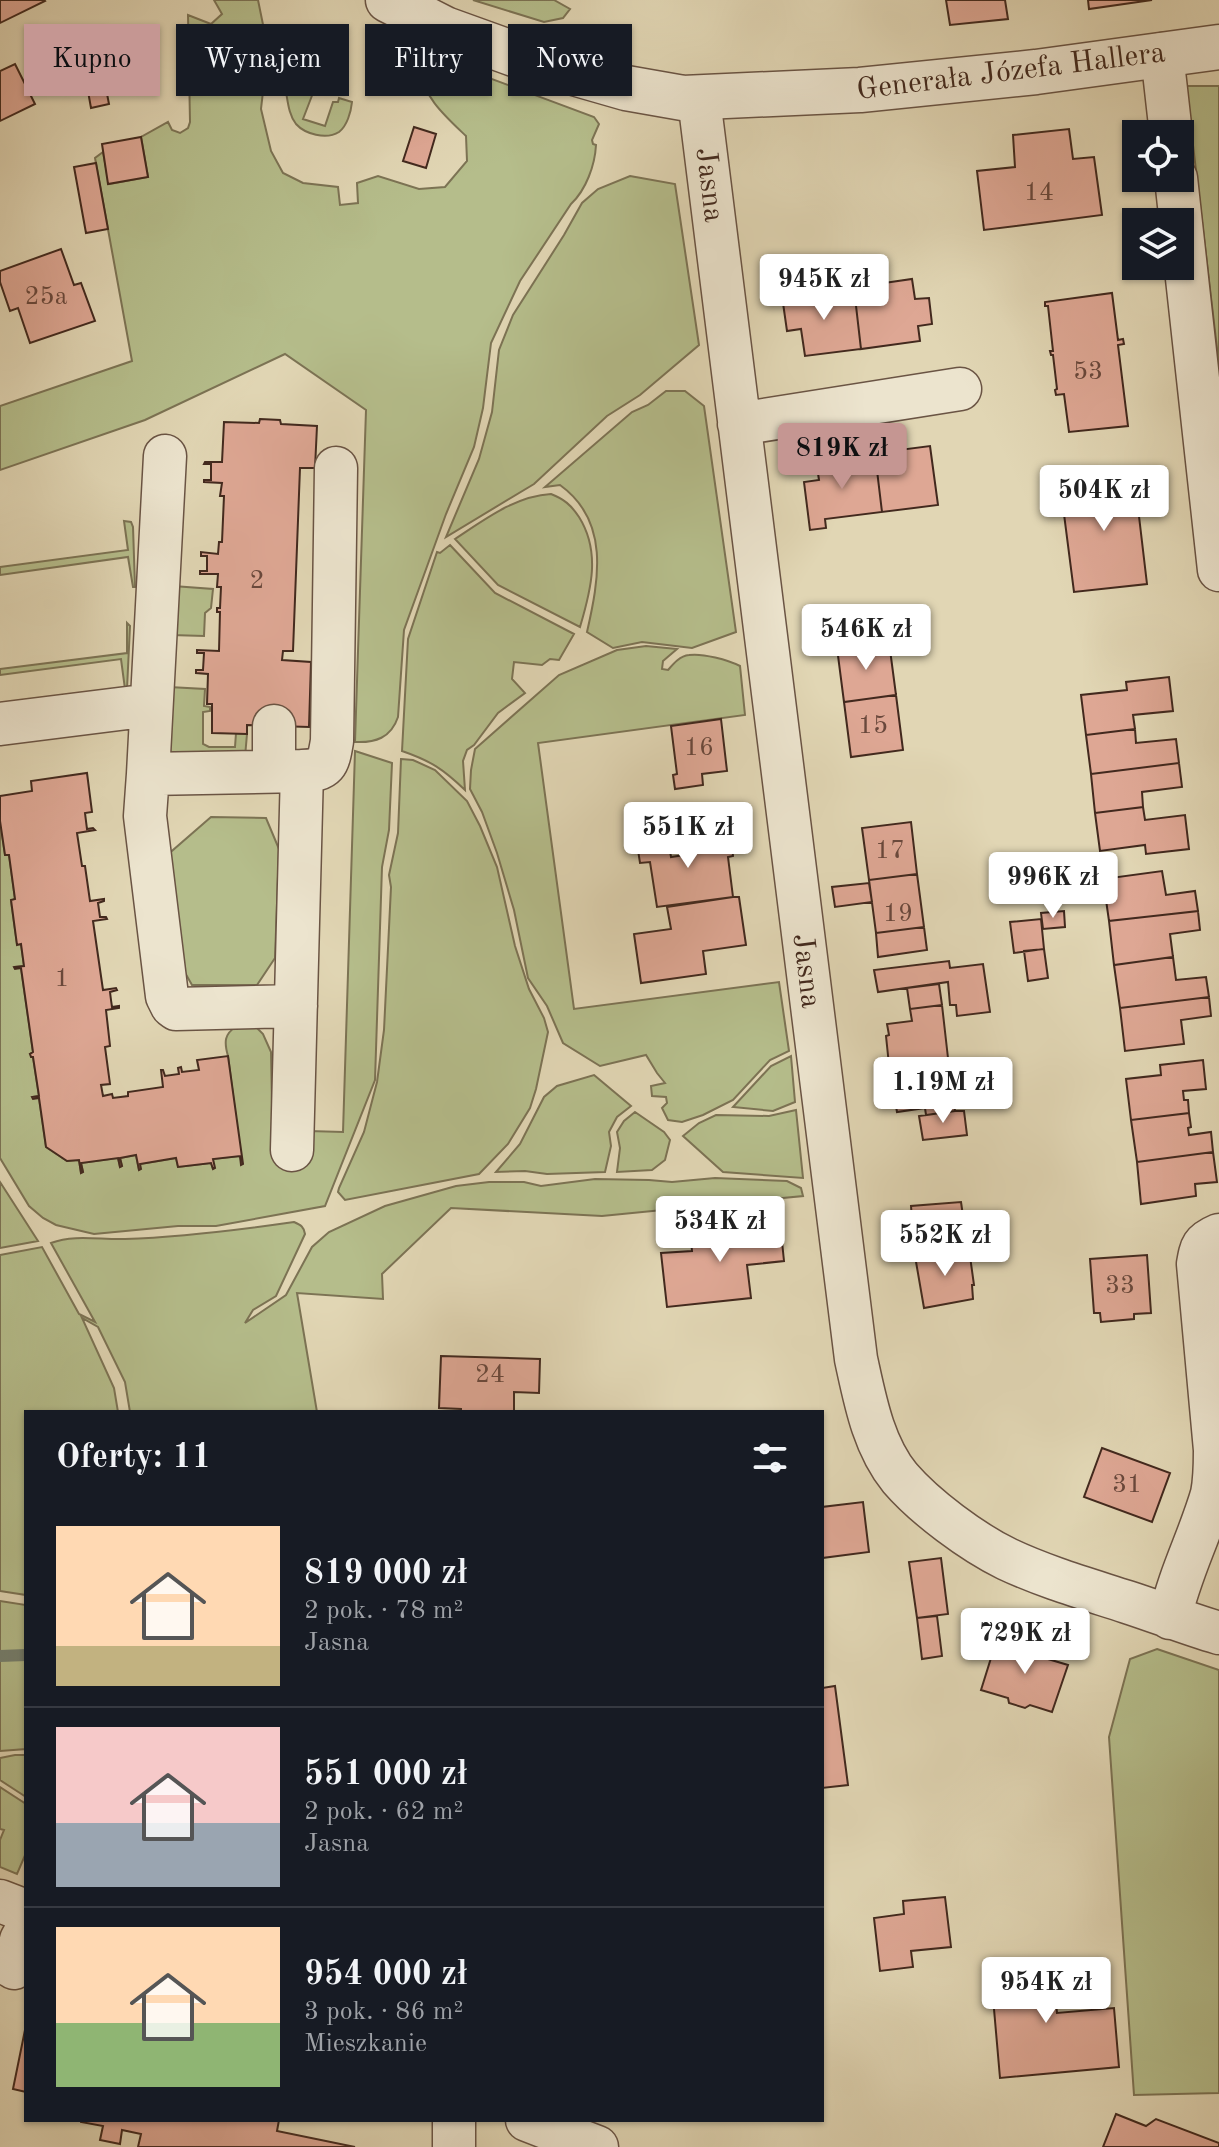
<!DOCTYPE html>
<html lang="pl">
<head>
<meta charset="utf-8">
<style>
	:root { --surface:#171b24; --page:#20242c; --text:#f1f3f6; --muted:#9ea1a6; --line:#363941; --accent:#c59692 }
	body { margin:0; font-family:"Old Standard TT",serif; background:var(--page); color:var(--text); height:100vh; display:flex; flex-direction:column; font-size:30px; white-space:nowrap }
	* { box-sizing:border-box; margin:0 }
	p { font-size:26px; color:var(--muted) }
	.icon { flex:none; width:44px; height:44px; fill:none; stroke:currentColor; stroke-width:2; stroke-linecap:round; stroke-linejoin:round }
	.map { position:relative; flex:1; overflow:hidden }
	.drawer { position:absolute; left:24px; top:1410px; width:800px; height:712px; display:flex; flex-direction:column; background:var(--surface); border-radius:0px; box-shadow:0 2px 6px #0004 }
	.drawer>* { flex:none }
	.guide { position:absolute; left:24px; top:24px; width:800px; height:72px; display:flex; gap:16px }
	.fabs { position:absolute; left:1122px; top:120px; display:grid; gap:16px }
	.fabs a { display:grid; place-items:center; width:72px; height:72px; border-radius:0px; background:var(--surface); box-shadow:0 2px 6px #0004; font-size:40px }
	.price { position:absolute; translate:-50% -68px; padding:0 18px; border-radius:8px; background:#fff; color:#222; font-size:26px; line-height:52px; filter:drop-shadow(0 2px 4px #0008) }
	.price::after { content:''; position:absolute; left:50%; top:48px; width:24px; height:18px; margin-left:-12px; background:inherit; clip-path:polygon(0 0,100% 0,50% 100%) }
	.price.active { background:var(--accent); color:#111 }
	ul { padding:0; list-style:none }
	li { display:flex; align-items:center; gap:24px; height:200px; padding:0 32px }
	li+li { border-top:2px solid var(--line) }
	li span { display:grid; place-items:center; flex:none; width:224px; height:160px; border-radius:0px; color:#555 }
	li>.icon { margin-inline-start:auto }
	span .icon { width:96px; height:96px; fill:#fffc; stroke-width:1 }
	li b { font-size:34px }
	h2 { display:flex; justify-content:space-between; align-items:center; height:96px; padding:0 32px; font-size:34px }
	.chip { padding:0 28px; border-radius:0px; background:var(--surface); box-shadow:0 2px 6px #0004; font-size:28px; line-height:72px }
	.chip.active { background:var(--accent); color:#111 }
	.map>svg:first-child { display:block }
	.green { fill:#b5bd8b; stroke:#7c7354; stroke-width:2 }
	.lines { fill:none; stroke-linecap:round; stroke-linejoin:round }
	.stream { stroke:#748070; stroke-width:12 }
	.building { fill:#dea794; stroke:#42291e; stroke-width:2 }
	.minor-casing { stroke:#6a5444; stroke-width:45 }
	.tertiary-casing { stroke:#6a5444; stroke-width:47 }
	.minor { stroke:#ece4ce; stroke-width:42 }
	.tertiary { stroke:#ece4ce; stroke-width:44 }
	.labels { text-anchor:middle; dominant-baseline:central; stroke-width:6; stroke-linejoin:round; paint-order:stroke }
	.number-label { font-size:26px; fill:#69483c }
	.street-label { font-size:30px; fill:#42291e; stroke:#ece4ce }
</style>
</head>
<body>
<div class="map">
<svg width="1219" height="2147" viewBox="0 0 1219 2147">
	<rect width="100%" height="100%" fill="#e1d6b4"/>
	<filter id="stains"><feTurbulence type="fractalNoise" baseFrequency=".0025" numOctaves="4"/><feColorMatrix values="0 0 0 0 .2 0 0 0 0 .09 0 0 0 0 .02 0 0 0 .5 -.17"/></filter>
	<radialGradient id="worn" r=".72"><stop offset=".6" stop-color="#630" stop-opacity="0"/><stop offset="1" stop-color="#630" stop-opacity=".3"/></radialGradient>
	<path class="green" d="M214 0H258L268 49 261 109 271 151 283 173 303 183 338 187 340 205 358 203 357 183 378 176 419 189 445 187 467 161 466 136C445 116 423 97 419 67L430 56 594 117 599 124 592 140 593 144 596 145C595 165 586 190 571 204L520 281 491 343 483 408 474 447 446 514 404 630 398 717C391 738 375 743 355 742L366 410 285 354 145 420 0 470V406L132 361 95 158 103 152 109 184 148 177 141 137 168 122 172 130 180 133 188 128 190 122 188 15 211 24 222 14Z
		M473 0H554L570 9 563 18 544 22Z
		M300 76V82L312 87 310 91 313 93 303 119 325 126 333 102H338L339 98 352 102C351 112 347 126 339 132 326 140 305 134 296 124 289 115 288 103 286 92L294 80Z
		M1186 86H1219V365Z
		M630 176 675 184 699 345 640 395 607 416 534 484 446 537 479 459 492 412 499 350 513 315 564 235 582 203 598 189Z
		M666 391H685L704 406 736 632 692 648 642 642 613 648 587 632C599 579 610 521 560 485L545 487 632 412 648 405Z
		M551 494C564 499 571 505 579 517 601 552 591 590 580 627L498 585 455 539C484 520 515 496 551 494Z
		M124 521 131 522 133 527 135 587H133L128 557 0 575V567L128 550Z
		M450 545 495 593 574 634 559 660 550 659 542 665 514 662 512 679 525 693 498 713 474 745 467 750 463 761 465 790C443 769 431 761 402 751L408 639 437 552 440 553Z
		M173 586 213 589 211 608 205 613 204 636 171 635Z
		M127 623 130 626 127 689H125L121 659 0 675V669L127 653Z
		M646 646 677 649 663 661 662 669 668 670C674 663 680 656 689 655 703 653 728 660 740 666L745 715 538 743 574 1009 779 982 789 1051 770 1060 733 1100 703 1115 682 1122 668 1120 662 1108 667 1103 666 1097 652 1096 651 1086 665 1083 657 1073 646 1055 600 1066 563 1043 547 1006 528 978 514 910 497 853 482 812 470 789 471 770 475 749 559 675 617 650Z
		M169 687 205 689 204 706 210 707V711L203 712V744L209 747H235L236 733 247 734 245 757 166 756Z
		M355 751 392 763 389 830 382 867 375 1080 325 1206 216 1226H178L94 1234 56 1225 43 1218 29 1206 0 1158V821L5 855H9L15 899 11 901 17 944H21L24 966 14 967 21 968 33 1052 30 1054 33 1057 39 1096 33 1097 39 1098 46 1147 67 1161 79 1160 81 1173 83 1172 81 1163 118 1158 120 1167 122 1166 120 1158 136 1155 139 1170 140 1164 176 1158 178 1167 211 1163 213 1169V1159L240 1156 242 1165 228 1056C224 1042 224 1034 237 1026H255L263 1034 271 1052 273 1155 309 1131 343 1132Z
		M401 759 413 760 435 770 467 801 480 826 497 867 515 946 529 989 544 1018 548 1032 536 1089 530 1108 508 1144 479 1174 345 1200 338 1192 339 1188 364 1132 377 1082 384 1030 391 887 389 875 398 833Z
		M211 817 266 818 279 849 275 958 257 985H192L176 957 165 857Z
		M791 1056 795 1102 773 1111 733 1107 771 1066Z
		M594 1075 631 1106 617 1117 609 1132 611 1146 605 1172 547 1174 525 1171 496 1172 520 1144 544 1097 557 1086Z
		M796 1110 803 1178 723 1172 683 1136 699 1123 716 1115 769 1116Z
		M635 1112 664 1132 670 1140 665 1160 652 1170 617 1172 620 1148 617 1132 624 1121Z
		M715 1178 787 1181 801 1188 803 1196 602 1216 451 1208 382 1274 383 1299 297 1293 317 1412H130L125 1382 98 1327 82 1318 114 1388 118 1412H26V1595L0 1591V1255L42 1247 79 1314 95 1322 51 1243C75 1234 100 1240 125 1239 182 1237 238 1230 294 1222 301 1225 304 1227 305 1234L276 1296 253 1310 245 1323 286 1295 312 1247 329 1232 385 1206 456 1186 489 1182H524L541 1186 595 1179 649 1180 672 1182Z
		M0 1182 38 1241 0 1248Z
		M0 1601 26 1605V1749L0 1751Z
		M1157 1649 1219 1670V2093L1134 2095 1109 1737 1130 1659Z
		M15 1755H26V1797L0 1780V1758Z
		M0 1787 26 1804V1853L17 1874 0 1867V1840L4 1830 0 1829Z"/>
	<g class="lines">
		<path class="stream" d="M0 1656 26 1655"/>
	</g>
	<path class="building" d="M0 0H44L45 1 0 23Z
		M946 0H1005L1008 19 950 25Z
		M1088 0H1152L1089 9Z
		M95 32 109 104 91 108 78 35Z
		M15 64 35 104 0 121V71Z
		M414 127 436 134 426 168 403 161Z
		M1069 129 1073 159 1094 157 1102 215 984 230 977 171 1015 167 1013 135Z
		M141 137 148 177 108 184 102 144Z
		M96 163 108 229 86 233 74 167Z
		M61 249 74 285 81 283 95 321 30 343 18 308 10 311 0 282V271Z
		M912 279 915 299 929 298 932 324 918 326 920 341 861 349 855 297 871 295 870 285Z
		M836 289 838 299 855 297 861 349 805 356 801 329 787 331 783 303 798 301 797 293Z
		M1112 293 1118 340 1123 339 1124 344 1118 345 1128 426 1069 432 1064 394 1056 395 1055 390 1057 389 1053 355H1051L1050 351H1053L1048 306H1045V302Z
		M260 419 280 420 281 424 317 426 315 468H300L293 651H283L282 660 311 662 309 727 247 725V734L212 733V704H207L208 674 196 673V670H203L204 653H197V650L219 651 220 612H217V608H220L221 587H217L218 574H200V571H207V556H201V552L218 554 219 542H222L224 496H220L222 483 204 482V480H211V464H204L205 462H222L224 422 259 423Z
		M930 446 938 505 882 512 876 462 892 460 891 451Z
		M856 455 857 464 876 462 882 512 825 519 826 528 810 530 804 482 819 480 816 460Z
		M1134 474 1147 584 1074 592 1060 483Z
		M889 642 896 695 844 702 837 648Z
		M1169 677 1173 711 1133 715 1135 729 1086 735 1081 695 1127 690 1126 682Z
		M896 695 903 750 851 757 844 702Z
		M721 719 727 771 702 774 703 785 675 789 673 775 677 774 671 726Z
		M1135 729 1136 743 1176 739 1179 763 1091 774 1086 735Z
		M1179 763 1182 787 1142 792 1143 807 1095 813 1091 774Z
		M87 773 92 812 85 813 87 829 93 828 95 830 77 833 82 866H85L90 901 104 899V901L98 903 100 917H106L107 919 93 921 103 990 116 988 117 990 110 992 111 1000 112 1007 119 1006V1008L106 1010 110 1046 105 1047 110 1084 101 1085 103 1096 112 1094 113 1098 128 1096V1092L163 1087 161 1070H163L165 1076 179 1074 178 1068 181 1067 182 1072 199 1070 197 1060 228 1056 243 1164 241 1165 240 1156 213 1159 215 1168 213 1169 211 1163 178 1167 176 1158 140 1164 141 1169 139 1170 136 1155 120 1158 122 1166 120 1167 118 1158 81 1163 83 1172 81 1173 79 1160 67 1161 46 1147 39 1098 33 1099 32 1097 39 1096 33 1057H31L30 1054 33 1052 21 968 15 969 14 967 24 966 21 944 17 945 11 900 15 899 9 855H5L0 821V796L32 791 31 781Z
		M1143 807 1145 820 1185 815 1189 849 1146 854 1145 845 1100 851 1095 813Z
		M911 822 917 874 869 880 862 828Z
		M667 833 671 857 691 854 689 841 731 835 733 856 728 857 733 897 657 907 650 862 640 863 636 837Z
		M1162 871 1166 895 1195 891 1198 911 1109 921 1103 879Z
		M917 874 924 927 876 933 869 880Z
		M869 883 872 902 835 907 832 887Z
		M733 897H739L746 945 703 951 706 974 641 983 634 934 671 929 667 907Z
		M1064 911 1065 927 1043 929 1041 913Z
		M1198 911 1200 930 1170 934 1173 957 1114 965 1109 921Z
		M1041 919 1044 949 1014 953 1010 922Z
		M924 927 927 950 878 957 876 933Z
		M1044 949 1048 978 1028 981 1024 951Z
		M1173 957 1176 980 1206 977 1209 997 1120 1008 1114 965Z
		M949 961 950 968 983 964 990 1012 957 1016 956 1005H950L948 982 878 992 874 970Z
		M939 984 942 1005 910 1009 907 988Z
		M1209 997 1211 1016 1181 1020 1184 1044 1125 1051 1120 1008Z
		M942 1005 948 1058 889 1065 886 1036 889 1035 887 1024 912 1021 910 1009Z
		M948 1058 955 1111 926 1115 925 1108 897 1112 889 1065Z
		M1203 1060 1206 1089 1183 1091 1184 1100H1188L1189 1113 1131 1120 1126 1079 1161 1075 1160 1065Z
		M955 1111H964L967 1135 923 1140 919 1116Z
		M1189 1113 1191 1127 1188 1128 1189 1135 1211 1132 1213 1152 1137 1162 1131 1120Z
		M1213 1152 1217 1182 1195 1184 1196 1196 1141 1204 1137 1162Z
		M961 1202 963 1216H965L969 1249 915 1256 911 1206Z
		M780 1222 784 1261 747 1265 751 1298 667 1307 661 1253 692 1251 690 1231Z
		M969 1249 974 1285H972L973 1299 924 1308 915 1256Z
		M1147 1255 1151 1313 1134 1314V1319L1101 1322 1100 1313H1094L1090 1259Z
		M441 1356 540 1359 539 1393 514 1392V1412H461V1409L439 1408Z
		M1102 1448 1170 1473 1152 1522 1084 1497Z
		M863 1502 869 1552 822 1558V1507Z
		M941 1558 948 1614 917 1618 909 1562Z
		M937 1616 942 1656 922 1659 917 1618Z
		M1029 1641 1051 1648 1048 1659 1068 1665 1052 1712 1030 1705 1025 1708 1009 1703 1008 1698 981 1690 996 1642 1025 1651Z
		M835 1686 848 1785 822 1788V1688Z
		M945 1897 951 1947 911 1951 913 1967 880 1971 874 1918 904 1914 903 1901Z
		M1052 1958 1057 2013 1114 2008 1119 2067 1000 2078 990 1963Z
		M26 2025V2092L13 2089Z
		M1116 2114 1146 2126 1156 2119 1219 2143V2147H1103Z
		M81 2120H279L277 2131 355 2147H138L141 2134 122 2130 120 2144 100 2140 103 2126 81 2122Z"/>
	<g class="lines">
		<g class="minor-casing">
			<path id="minor" d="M1162 54 1171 134
				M699 99 856 1359C865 1400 873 1445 900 1478 925 1507 972 1542 1007 1559 1045 1577 1087 1589 1127 1602 1158 1612 1188 1624 1219 1633
				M1176 178 1219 570
				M739 424 960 389
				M165 456 148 774 302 771 292 1150
				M0 724 151 705
				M274 771V726
				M302 771C327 770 328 765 332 741L336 468
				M148 774 145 816 167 996 172 1006 176 1009 296 1006
				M1170 1618C1179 1575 1200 1536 1212 1494 1215 1479 1215 1465 1215 1450L1198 1264C1201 1247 1202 1242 1219 1235
				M0 1901 26 1911
				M14 1968 21 1940 26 1931
				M527 2120 597 2147
				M454 2147V2120"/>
		</g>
		<g class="tertiary-casing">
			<path id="tertiary" d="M388 0 445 29 539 63 626 88 683 98 860 90 1036 72 1219 47"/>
		</g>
		<use href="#minor" class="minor"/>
		<use href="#tertiary" class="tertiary"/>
	</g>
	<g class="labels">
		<g class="number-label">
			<text x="1039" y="193">14</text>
			<text x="46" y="297">25a</text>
			<text x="1088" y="372">53</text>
			<text x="257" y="581">2</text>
			<text x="873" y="726">15</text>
			<text x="699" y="748">16</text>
			<text x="890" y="851">17</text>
			<text x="898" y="914">19</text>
			<text x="62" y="979">1</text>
			<text x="1120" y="1286">33</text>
			<text x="490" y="1375">24</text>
			<text x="1127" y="1485">31</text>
		</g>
		<g class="street-label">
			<text transform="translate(1011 72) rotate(-7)">Generała Józefa Hallera</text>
			<text transform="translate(709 185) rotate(83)">Jasna</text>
			<text transform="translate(806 971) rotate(83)">Jasna</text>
		</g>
	</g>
	<rect width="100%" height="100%" filter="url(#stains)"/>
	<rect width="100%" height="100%" fill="url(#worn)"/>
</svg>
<div class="fabs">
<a><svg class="icon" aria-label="locate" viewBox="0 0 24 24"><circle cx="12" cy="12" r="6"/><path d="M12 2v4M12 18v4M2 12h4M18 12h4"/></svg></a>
<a><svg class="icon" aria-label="layers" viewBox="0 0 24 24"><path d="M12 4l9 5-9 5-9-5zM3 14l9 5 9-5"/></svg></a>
</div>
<b class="price" style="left:824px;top:322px">945K zł</b>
<b class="price active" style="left:842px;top:491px">819K zł</b>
<b class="price" style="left:1104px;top:533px">504K zł</b>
<b class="price" style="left:866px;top:672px">546K zł</b>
<b class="price" style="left:688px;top:870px">551K zł</b>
<b class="price" style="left:1053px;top:920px">996K zł</b>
<b class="price" style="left:943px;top:1125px">1.19M zł</b>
<b class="price" style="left:720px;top:1264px">534K zł</b>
<b class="price" style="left:945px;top:1278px">552K zł</b>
<b class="price" style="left:1025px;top:1676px">729K zł</b>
<b class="price" style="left:1046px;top:2025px">954K zł</b>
<div class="guide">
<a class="chip active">Kupno</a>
<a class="chip">Wynajem</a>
<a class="chip">Filtry</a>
<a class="chip">Nowe</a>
</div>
<section class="drawer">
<h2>Oferty: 11<svg class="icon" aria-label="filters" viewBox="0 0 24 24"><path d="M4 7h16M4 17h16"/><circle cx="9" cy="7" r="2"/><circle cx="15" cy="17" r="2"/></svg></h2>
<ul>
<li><span style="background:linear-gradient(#ffd9b3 75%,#c2b280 0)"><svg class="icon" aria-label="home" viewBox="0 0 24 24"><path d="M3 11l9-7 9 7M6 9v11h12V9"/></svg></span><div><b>819 000 zł</b><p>2 pok. · 78 m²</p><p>Jasna</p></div></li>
<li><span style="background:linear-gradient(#f6c9c9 60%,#9aa5b1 0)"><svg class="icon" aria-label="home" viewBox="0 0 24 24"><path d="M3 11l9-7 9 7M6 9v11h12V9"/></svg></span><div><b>551 000 zł</b><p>2 pok. · 62 m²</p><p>Jasna</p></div></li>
<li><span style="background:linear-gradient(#ffd9b3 60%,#8fb573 0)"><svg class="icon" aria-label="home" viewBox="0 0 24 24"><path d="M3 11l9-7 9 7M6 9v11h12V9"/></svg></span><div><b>954 000 zł</b><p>3 pok. · 86 m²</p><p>Mieszkanie</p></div></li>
</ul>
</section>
</div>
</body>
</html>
